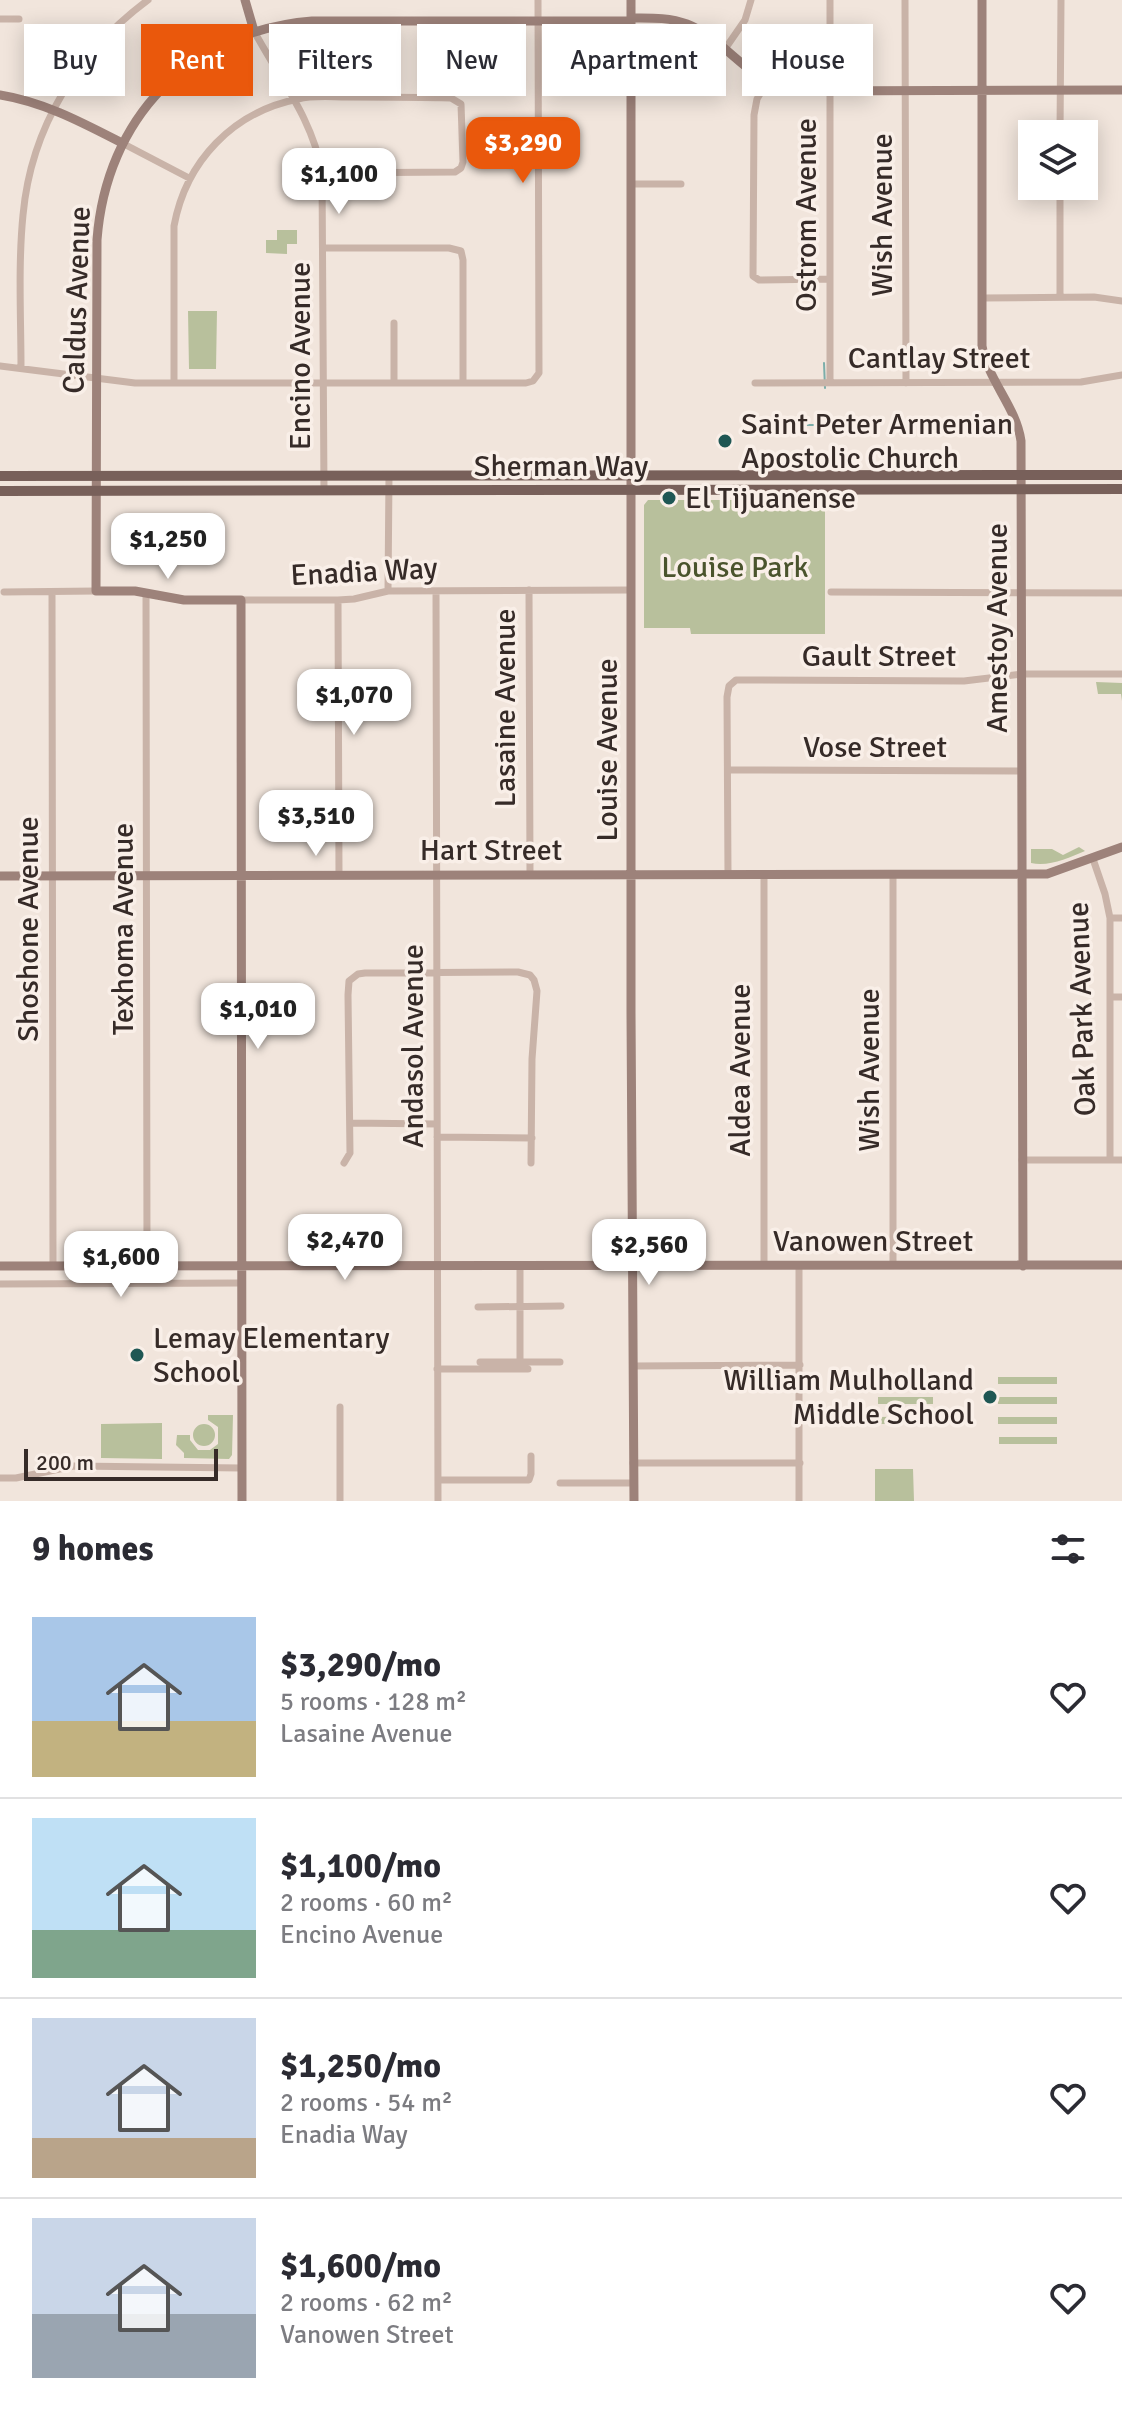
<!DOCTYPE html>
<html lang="en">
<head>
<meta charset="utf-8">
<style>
	:root { --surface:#fff; --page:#f2f2f3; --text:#2b2b33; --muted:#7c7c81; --line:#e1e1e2; --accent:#ea580c }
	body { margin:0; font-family:Signika,sans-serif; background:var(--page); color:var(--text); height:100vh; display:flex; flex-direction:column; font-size:30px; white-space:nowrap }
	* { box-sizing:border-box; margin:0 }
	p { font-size:26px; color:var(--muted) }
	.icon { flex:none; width:44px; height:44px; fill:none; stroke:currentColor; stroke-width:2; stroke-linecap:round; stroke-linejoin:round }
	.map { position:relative; height:1501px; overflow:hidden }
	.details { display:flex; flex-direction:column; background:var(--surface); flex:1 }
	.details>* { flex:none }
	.hud { position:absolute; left:24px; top:24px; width:1074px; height:72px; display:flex; gap:16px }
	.tools { position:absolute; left:1018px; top:120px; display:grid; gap:16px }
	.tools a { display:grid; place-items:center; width:80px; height:80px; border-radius:0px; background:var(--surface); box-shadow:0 4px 20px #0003; font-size:40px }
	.scale { position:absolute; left:24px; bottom:20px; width:194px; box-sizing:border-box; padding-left:8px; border:4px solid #362b28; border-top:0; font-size:22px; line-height:28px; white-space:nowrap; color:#362b28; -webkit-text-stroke:6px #f9efe8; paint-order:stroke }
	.price { position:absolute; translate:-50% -68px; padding:0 18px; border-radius:16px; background:#fff; color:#222; font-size:26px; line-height:52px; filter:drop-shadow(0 2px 4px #0008) }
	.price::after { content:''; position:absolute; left:50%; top:48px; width:24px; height:18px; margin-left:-12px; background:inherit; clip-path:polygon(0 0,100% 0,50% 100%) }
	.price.active { background:var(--accent); color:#fff }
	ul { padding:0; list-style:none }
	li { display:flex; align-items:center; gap:24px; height:200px; padding:0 32px }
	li+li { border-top:2px solid var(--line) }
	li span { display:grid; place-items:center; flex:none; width:224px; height:160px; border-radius:0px; color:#555 }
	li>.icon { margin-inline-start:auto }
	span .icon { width:96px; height:96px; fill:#fffc; stroke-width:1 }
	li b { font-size:34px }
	h2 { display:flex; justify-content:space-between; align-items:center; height:96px; padding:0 32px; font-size:34px }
	.chip { padding:0 28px; border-radius:0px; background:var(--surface); box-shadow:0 4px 20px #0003; font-size:28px; line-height:72px }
	.chip.active { background:var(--accent); color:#fff }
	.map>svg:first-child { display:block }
	.green { fill:#b8c09c }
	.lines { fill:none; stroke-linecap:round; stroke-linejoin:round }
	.stream { stroke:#7caeaa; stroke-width:2 }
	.street { stroke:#c9b3a8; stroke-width:7 }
	.secondary { stroke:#9d827a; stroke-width:9 }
	.primary { stroke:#78605a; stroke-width:10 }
	.poi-dot { fill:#1f5754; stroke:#f9efe8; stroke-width:3 }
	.labels { text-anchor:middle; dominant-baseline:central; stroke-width:7; stroke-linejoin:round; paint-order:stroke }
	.street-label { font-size:30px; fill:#362b28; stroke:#f9efe8 }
	.poi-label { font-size:30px; fill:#362b28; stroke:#f9efe8; text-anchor:start }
	.park-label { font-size:30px; fill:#4a542d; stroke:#f9efe8 }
</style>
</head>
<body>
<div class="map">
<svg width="1122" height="1501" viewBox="0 0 1122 1501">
	<rect width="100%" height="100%" fill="#f1e5dc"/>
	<path class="green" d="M277 230H297V244H287V254L266 253V240H277Z
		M188 311H217L216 369H189Z
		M648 500H825V634H691L690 628H644V505Z
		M1096 682 1122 683V701L1121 694H1098Z
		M1079 847 1085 851C1068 858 1049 867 1031 863V849H1052L1063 855Z
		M998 1377H1057V1384H998Z
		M878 1397H933V1404H878Z
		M998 1397H1057V1404H998Z
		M208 1415H233L232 1455 229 1459 184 1458V1453L176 1445 177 1435H190V1440L198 1450H210L218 1444V1427L208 1420Z
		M933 1416V1424H878V1417Z
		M998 1417H1057V1424H998Z
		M162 1423V1459L101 1458V1424Z
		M193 1435a11 11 0 1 1 22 0a11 11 0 1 1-22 0Z
		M999 1437H1057V1444H999Z
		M875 1469H913L914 1501H875Z"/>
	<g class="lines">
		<path class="stream" d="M824 363 825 388
			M806 425H823L824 422"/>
		<path class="street" d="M830 0V383
			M905 0 906 383
			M0 19H19
			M254 31C279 78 313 119 322 173L324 490
			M725 49 745 20 751 0
			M767 82 757 99 754 115 753 276 759 280 830 279
			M1060 134 1061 0
			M122 143 189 178
			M631 184H681
			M324 248H449L461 251 463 260V383
			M1060 297V186
			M982 298 1094 297 1122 301
			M394 323V383
			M0 366 135 383H526L533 381 539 373 538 0
			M21 368C21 318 18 265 23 215 31 127 78 52 148 0
			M174 383V226C186 161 233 112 298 99 314 95 331 97 347 97 382 97 417 97 451 98L461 104 463 162 461 168 455 172 322 173
			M755 383 1081 382 1122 375
			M529 590 530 874
			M388 591 389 476
			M436 591 438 1501
			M4 592 96 591
			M52 592 53 1266
			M831 592 1122 593
			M146 593 147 1266
			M241 600H338L354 599 388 591 631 590
			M338 600 339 875
			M729 770 1022 771
			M1093 859 1105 894 1110 918V1160
			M728 874 727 697 729 686 736 680 964 681 1022 674H1122
			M764 875V1265
			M893 875V1265
			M1110 918H1122
			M1110 997H1122
			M350 1123 437 1124
			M437 1137 532 1138
			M1022 1160H1122
			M344 1163 350 1153 348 995 349 981 358 974 365 973 518 972 530 975 534 980 537 991 532 1059 531 1163
			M799 1265V1501
			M0 1284 242 1283
			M478 1307 561 1306
			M480 1362H560
			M520 1362V1265
			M633 1366 800 1365
			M437 1369H528
			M340 1407V1501
			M633 1463H800
			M0 1478H16L74 1466 241 1468
			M438 1480H529L531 1474V1456
			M560 1483H634"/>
		<path class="secondary" d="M245 0 254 31
			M631 0V1012L634 1501
			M982 0V346C988 381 1016 406 1021 441L1023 1266
			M631 18C649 18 669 17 687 24 726 39 750 84 793 91L1122 90
			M0 95C44 102 83 123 122 143
			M0 876 1047 874 1122 847
			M0 1266 1122 1265
			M242 1501 241 600H184L135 591H96L97 240C106 119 189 31 312 21H631"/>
		<path class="primary" d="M0 476 1122 475
			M0 491 1122 489"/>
	</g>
	<g class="poi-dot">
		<circle cx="725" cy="441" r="8"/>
		<circle cx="669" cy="498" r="8"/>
		<circle cx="137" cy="1355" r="8"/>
		<circle cx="990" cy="1397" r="8"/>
	</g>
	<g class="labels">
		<g class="street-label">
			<text transform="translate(806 215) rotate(-90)">Ostrom Avenue</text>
			<text transform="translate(882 215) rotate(-90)">Wish Avenue</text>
			<text transform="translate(77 300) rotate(-88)">Caldus Avenue</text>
			<text transform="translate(300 356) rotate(-90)">Encino Avenue</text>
			<text x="939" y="358">Cantlay Street</text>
			<text x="561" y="466">Sherman Way</text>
			<text transform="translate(364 572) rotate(-3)">Enadia Way</text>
			<text transform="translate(997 628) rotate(-90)">Amestoy Avenue</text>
			<text x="879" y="656">Gault Street</text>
			<text transform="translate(505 708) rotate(-90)">Lasaine Avenue</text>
			<text x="875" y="747">Vose Street</text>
			<text transform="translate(607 750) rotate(-90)">Louise Avenue</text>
			<text x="491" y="850">Hart Street</text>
			<text transform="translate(28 929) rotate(-90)">Shoshone Avenue</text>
			<text transform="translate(123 929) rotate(-90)">Texhoma Avenue</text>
			<text transform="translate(1082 1009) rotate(-92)">Oak Park Avenue</text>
			<text transform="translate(413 1046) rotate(-90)">Andasol Avenue</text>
			<text transform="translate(740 1070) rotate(-90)">Aldea Avenue</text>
			<text transform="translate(869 1070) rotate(-90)">Wish Avenue</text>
			<text x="873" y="1241">Vanowen Street</text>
		</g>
		<g class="poi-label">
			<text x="741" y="424">Saint Peter Armenian<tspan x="741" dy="34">Apostolic Church</tspan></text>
			<text x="685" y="498">El Tijuanense</text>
			<text x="153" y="1338">Lemay Elementary<tspan x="153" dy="34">School</tspan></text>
			<text x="974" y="1380" text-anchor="end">William Mulholland<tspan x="974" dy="34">Middle School</tspan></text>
		</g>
		<g class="park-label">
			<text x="735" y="567">Louise Park</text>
		</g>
	</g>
</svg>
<div class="tools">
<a><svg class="icon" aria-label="layers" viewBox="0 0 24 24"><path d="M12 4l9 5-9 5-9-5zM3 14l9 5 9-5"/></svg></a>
</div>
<div class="scale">200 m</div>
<b class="price active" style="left:523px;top:185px">$3,290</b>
<b class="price" style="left:339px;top:216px">$1,100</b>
<b class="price" style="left:168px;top:581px">$1,250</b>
<b class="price" style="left:354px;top:737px">$1,070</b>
<b class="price" style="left:316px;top:858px">$3,510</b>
<b class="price" style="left:258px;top:1051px">$1,010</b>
<b class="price" style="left:345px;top:1282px">$2,470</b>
<b class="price" style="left:649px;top:1287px">$2,560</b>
<b class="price" style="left:121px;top:1299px">$1,600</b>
<div class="hud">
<a class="chip">Buy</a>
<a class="chip active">Rent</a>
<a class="chip">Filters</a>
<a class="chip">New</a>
<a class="chip">Apartment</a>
<a class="chip">House</a>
</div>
</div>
<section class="details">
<h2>9 homes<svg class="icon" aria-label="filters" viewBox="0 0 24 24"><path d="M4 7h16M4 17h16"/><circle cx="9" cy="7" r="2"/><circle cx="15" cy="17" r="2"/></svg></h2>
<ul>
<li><span style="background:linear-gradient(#a9c7e8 65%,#c2b280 0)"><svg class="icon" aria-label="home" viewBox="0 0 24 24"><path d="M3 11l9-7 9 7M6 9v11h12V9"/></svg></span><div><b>$3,290/mo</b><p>5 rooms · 128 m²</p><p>Lasaine Avenue</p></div><svg class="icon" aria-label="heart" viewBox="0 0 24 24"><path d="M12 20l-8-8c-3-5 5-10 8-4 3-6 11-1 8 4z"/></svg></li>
<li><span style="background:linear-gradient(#bfe0f5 70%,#7fa58c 0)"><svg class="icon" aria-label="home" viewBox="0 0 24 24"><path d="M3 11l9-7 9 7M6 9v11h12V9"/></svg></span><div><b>$1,100/mo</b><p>2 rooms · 60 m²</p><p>Encino Avenue</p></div><svg class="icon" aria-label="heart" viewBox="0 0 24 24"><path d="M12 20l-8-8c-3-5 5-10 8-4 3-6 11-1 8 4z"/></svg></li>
<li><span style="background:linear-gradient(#c9d6e8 75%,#b9a48a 0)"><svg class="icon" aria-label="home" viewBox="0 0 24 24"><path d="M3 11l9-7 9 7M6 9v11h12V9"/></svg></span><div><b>$1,250/mo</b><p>2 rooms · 54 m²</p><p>Enadia Way</p></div><svg class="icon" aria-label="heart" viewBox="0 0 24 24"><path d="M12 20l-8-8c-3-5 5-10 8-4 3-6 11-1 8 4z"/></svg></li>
<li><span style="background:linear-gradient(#c9d6e8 60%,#9aa5b1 0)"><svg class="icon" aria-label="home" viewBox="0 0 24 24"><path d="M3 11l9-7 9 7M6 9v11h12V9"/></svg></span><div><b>$1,600/mo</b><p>2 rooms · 62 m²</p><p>Vanowen Street</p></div><svg class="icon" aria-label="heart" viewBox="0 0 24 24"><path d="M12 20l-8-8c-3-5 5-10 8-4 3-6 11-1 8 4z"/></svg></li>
</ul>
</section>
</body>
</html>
